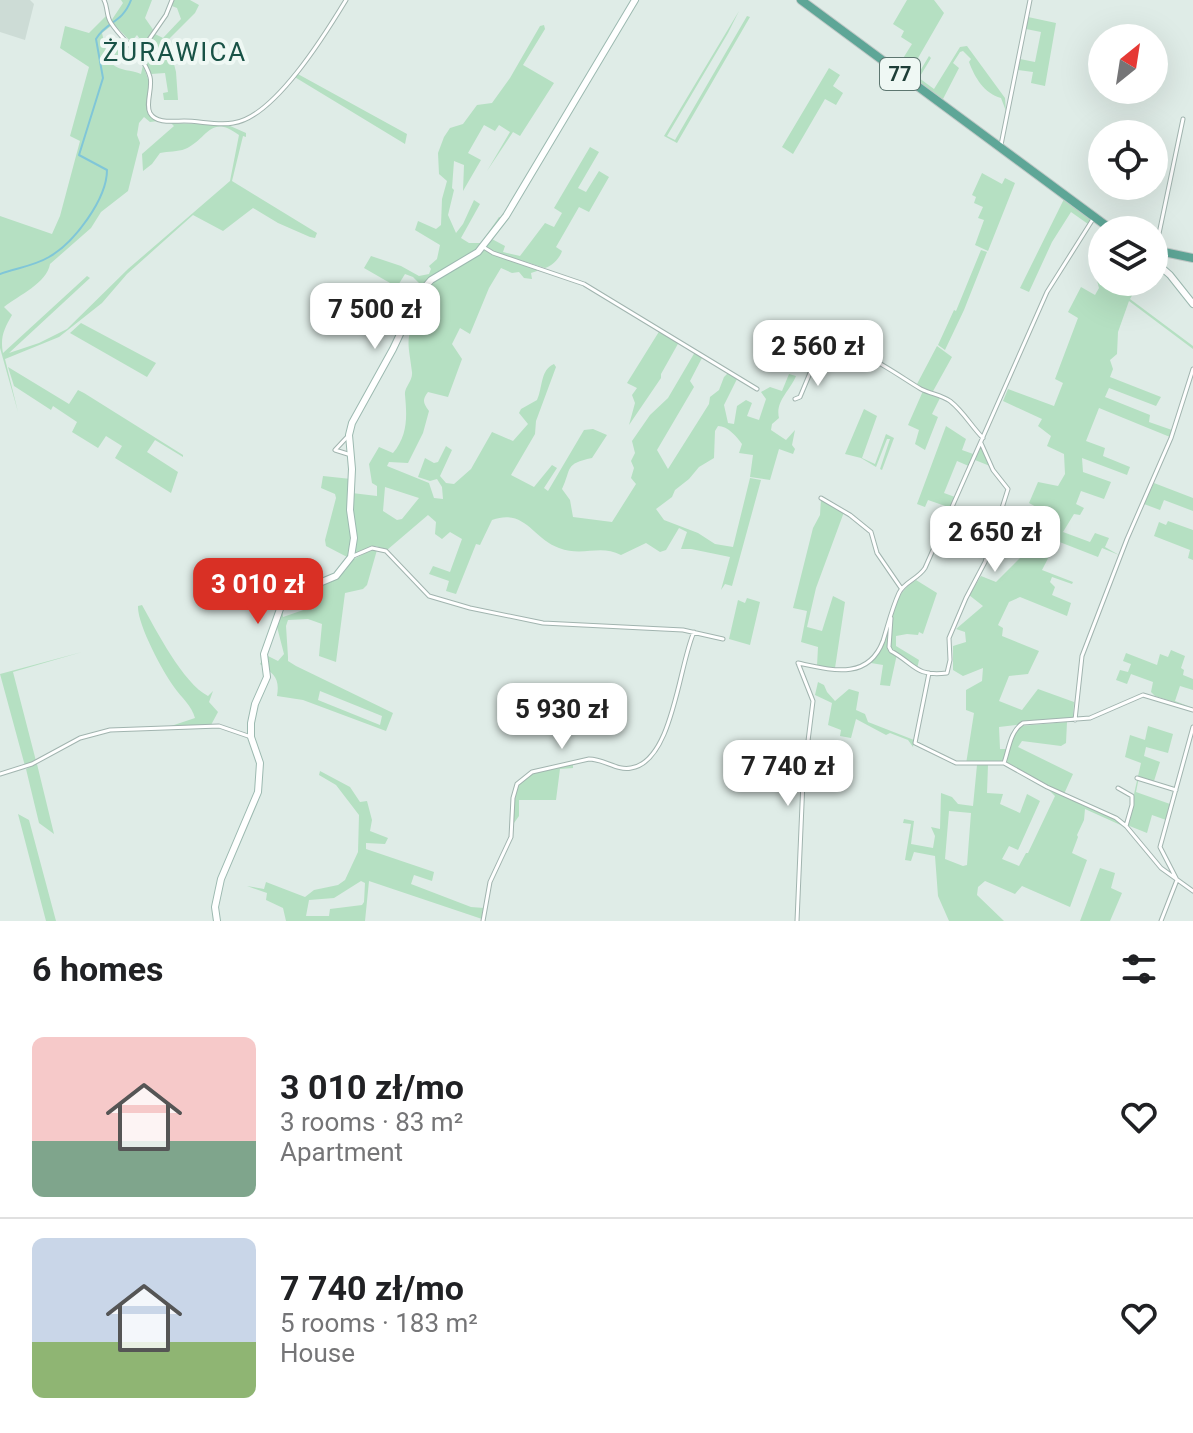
<!DOCTYPE html>
<html lang="en">
<head>
<meta charset="utf-8">
<style>
	:root { --surface:#fff; --page:#f6f6f6; --text:#202124; --muted:#757577; --line:#e0e0e0; --accent:#d93025 }
	body { margin:0; font-family:Roboto,sans-serif; background:var(--page); color:var(--text); height:100vh; display:flex; flex-direction:column; font-size:30px; white-space:nowrap }
	* { box-sizing:border-box; margin:0 }
	p { font-size:26px; color:var(--muted) }
	.icon { flex:none; width:44px; height:44px; fill:none; stroke:currentColor; stroke-width:2; stroke-linecap:round; stroke-linejoin:round }
	.map { position:relative; height:921px; overflow:hidden }
	.drawer { display:flex; flex-direction:column; background:var(--surface); flex:1 }
	.drawer>* { flex:none }
	.needle { width:52px; rotate:30deg }
	.buttons { position:absolute; left:1088px; top:24px; display:grid; gap:16px }
	.buttons a { display:grid; place-items:center; width:80px; height:80px; border-radius:50%; background:var(--surface); box-shadow:0 8px 32px #0002; font-size:40px }
	.price { position:absolute; translate:-50% -68px; padding:0 18px; border-radius:16px; background:#fff; color:#222; font-size:26px; line-height:52px; filter:drop-shadow(0 2px 4px #0008) }
	.price::after { content:''; position:absolute; left:50%; top:48px; width:24px; height:18px; margin-left:-12px; background:inherit; clip-path:polygon(0 0,100% 0,50% 100%) }
	.price.selected { background:var(--accent); color:#fff }
	ul { padding:0; list-style:none }
	li { display:flex; align-items:center; gap:24px; height:200px; padding:0 32px }
	li+li { border-top:2px solid var(--line) }
	li span { display:grid; place-items:center; flex:none; width:224px; height:160px; border-radius:12px; color:#555 }
	li>.icon { margin-inline-start:auto }
	span .icon { width:96px; height:96px; fill:#fffc; stroke-width:1 }
	li b { font-size:34px }
	h2 { display:flex; justify-content:space-between; align-items:center; height:96px; padding:0 32px; font-size:34px }
	.map>svg:first-child { display:block }
	.built { fill:#cddcd6 }
	.green { fill:#b5e0c2; fill-rule:evenodd }
	.lines { fill:none; stroke-linecap:round; stroke-linejoin:round }
	.stream { stroke:#80c6d8; stroke-width:2 }
	.street-casing { stroke:#a1b4af; stroke-width:5 }
	.secondary-casing { stroke:#9cb9b0; stroke-width:8 }
	.primary-casing { stroke:#c0c9c7; stroke-width:10 }
	.street { stroke:#fff; stroke-width:3 }
	.secondary { stroke:#fff; stroke-width:6 }
	.primary { stroke:#5ea697; stroke-width:8 }
	.labels { text-anchor:middle; dominant-baseline:central; stroke-width:8; stroke-linejoin:round; paint-order:stroke }
	.shield { fill:#eff8f4; stroke:#5d7670; stroke-width:2 }
	.shield-label { font-size:20px; font-weight:bold; fill:#1e3e37 }
	.quarter-label { font-size:26px; letter-spacing:2px; fill:#185246; stroke:#eff8f4 }
</style>
</head>
<body>
<div class="map">
<svg width="1193" height="921" viewBox="0 0 1193 921">
	<rect width="100%" height="100%" fill="#dfece7"/>
	<path class="built" d="M0 0H30L34 4 25 40 0 32Z"/>
	<path class="green" d="M121 0H152L145 18 154 31 144 45 137 35 131 42 111 21 123 3Z
		M174 0H190L199 5 195 13 168 40 176 72 178 100H164L163 93 168 92 165 73 151 74 140 54 155 34 163 38 181 19 177 8 172 6Z
		M907 0H934L944 13 910 72 917 76 929 56 931 58 919 78 934 89 960 47 967 46 1005 98 1006 111 1001 98C984 93 975 78 969 62L971 59 963 51 960 52 953 63 959 68 943 99 930 93 897 68 912 44 901 37 904 31 893 24Z
		M739 11 728 33 667 136 675 140 747 16 750 17 677 143 664 136Z
		M106 16 111 26 102 33 106 50 110 53 124 40 128 45 112 64C122 72 130 69 141 74L143 65 149 82 147 111 158 121 150 122 144 117 139 123 137 135 140 143 128 191 101 212 91 228 50 264C47 283 19 295 4 307L12 315C4 329 0 337 3 353L87 276 90 278 9 353 39 343 67 329 128 269 230 181 239 135C210 113 208 139 185 149 178 152 168 151 160 153L152 164 143 171 142 154 174 126 171 123 228 125 246 133V137L243 136 232 181 317 233 315 238 310 237 278 223 253 208 223 231 193 215 127 274 102 303 59 337 5 359 18 412 0 348V216L52 234 60 216 80 141 70 136 89 67 60 48 65 26 89 33Z
		M1028 17 1056 23 1045 86 1031 83 1033 72 1018 70 1020 59 1035 62 1041 32 1026 29Z
		M544 25 545 29 523 65 554 83 520 136 513 132 487 171 510 132 499 125 495 131 484 125 468 153 481 160 463 191 464 165 454 161 452 188 454 190 448 215 456 233 463 224 474 200 480 204 461 238 469 243H481L499 217 502 218 479 249 422 286 413 277 405 274 397 287 364 268 371 256 401 266 419 276 429 274 431 269 429 266 437 259 440 245 415 230 418 221 436 229 441 225 442 199 447 181 439 174 438 153 444 137 450 128 463 124 477 105 492 103 510 78 540 26Z
		M829 68 840 75 833 86 843 93 836 105 825 99 793 154 782 147Z
		M296 73 407 134 405 144 293 76Z
		M590 147 599 152 578 188 586 192 599 171 609 177 589 212 579 207 556 247 562 251C560 258 552 266 545 268L501 254 537 268V271L531 273 532 279 524 278 519 272 512 273 501 268 489 288 470 334 460 328 452 344 462 359 448 397 428 392C422 400 423 403 429 411L423 433 408 463 389 462 387 466 429 483 434 498 443 499 442 487 437 479 430 481 418 477 425 458 434 463 438 462 446 446 452 450 440 476 446 483 454 484 471 469 492 432 513 441 528 424 519 413 521 409 537 400C543 387 540 370 554 364L556 367 536 421 535 434 511 475 534 487 552 465 557 468 544 488 548 491 584 430 593 429 607 435 592 458C564 464 572 468 562 489L570 500 573 517 612 522 636 484 631 478 634 468 631 461 635 453 632 441 650 415 668 398 695 352 703 356 690 381 694 387 657 450 668 469 709 404 710 397 719 390 724 377 729 372 738 377 724 405 728 423 734 424 737 406 746 400 752 403 747 416 759 420 766 399 761 392 770 387 782 391 789 374 796 376C790 391 775 401 779 418L772 424 771 430 786 440 795 430 792 445 795 449 793 454 779 449 770 480 750 477 753 455 739 453 742 444C737 437 728 426 718 426L715 431 714 458 699 467 689 479 675 490 672 497 656 509 664 520 698 533 715 544 733 547 750 478 761 480 732 586 725 584 721 590 730 557 691 549H681L687 532 679 528 666 550 660 552 646 543 621 555C600 544 583 557 559 548 532 538 525 508 492 520L480 545 476 544 456 594 446 591 449 581 429 574 433 566 450 572 462 539 450 532 442 539 435 534 436 522 428 515 387 550 376 546 354 555 352 493 377 496V486L372 483 369 464 379 447 393 453C408 435 407 416 405 395 404 387 413 381 412 372 408 340 403 335 425 311L428 286 490 238 505 246 503 252 520 256 545 223 554 227 562 213 554 208ZM385 487 419 498 402 519 397 520 383 511Z
		M982 173 1002 184 1005 178 1015 183 988 251 975 245 984 220 978 218 983 207 974 203 976 197 972 195Z
		M1064 199 1091 219 1088 224 1071 212 1052 242 1029 292 1020 288Z
		M1102 240V282L1139 283 1130 299 1193 346V349L1129 301 1118 332 1117 354 1110 360 1113 369 1110 377 1161 397 1156 406 1109 388 1105 397 1150 415 1149 422 1172 430 1170 437 1099 408 1086 441 1105 448 1103 456 1130 467 1127 475 1082 458 1083 472 1111 482 1104 499 1081 491 1076 504 1084 508 1080 515 1074 514 1063 532 1090 542 1095 533 1109 538 1105 547 1119 555 1102 548 1098 557 1057 541 1042 570 1073 582 1072 584 1052 577 1050 582 1055 587 1052 595 1071 603 1067 616 1020 597 1009 602 998 625 1003 628 1002 636 1039 651 1028 674 1009 676 999 701 1022 710 1038 689 1074 702 1073 718 999 727 1000 749H1007L1003 762 966 764 974 713 966 710V690L982 681 983 668 963 676 953 670V646L966 642 965 632 956 629 983 606 969 595 981 576 996 582 1020 558 992 545 1002 516 1035 533 1040 524 1044 525 1049 514 1029 503 1038 482 1058 486 1065 474 1064 454 1047 446 1051 436 1038 426 1042 419 1003 401 1008 389 1054 406 1063 383 1055 379 1078 318 1068 312 1081 287 1095 295 1099 288 1093 266 1096 258 1094 254Z
		M981 250 987 252 964 310 945 350 938 345 954 310 956 311Z
		M81 323 156 363 147 377 70 333Z
		M660 330 679 342 661 374V378L629 425 635 403 632 395 637 388 627 383Z
		M937 346 952 357 932 393 917 384Z
		M8 367 69 404 78 390 84 393 183 455V457L155 440 147 452 178 472 171 493 115 458 122 446 106 436 98 448 72 432 77 422 53 406 51 410 14 386Z
		M923 391 940 398 932 414 938 417 925 450 915 444 919 430 908 425Z
		M864 409 877 416 862 458 875 464 886 434 894 438 882 470 880 469 890 439H887L876 467 861 458 845 454Z
		M946 426 966 439 962 450 976 455 981 446 990 466 975 460 971 467 957 461 944 493 955 497 951 508 928 500 925 507 917 504Z
		M323 476 351 479 353 531 349 558 326 546 325 540 336 498 335 494 321 488Z
		M1154 483 1193 498V511L1164 500 1160 510 1144 504Z
		M821 499 844 512 816 588 807 627 822 631 833 596 845 602 835 668 817 666 818 647 801 642 807 611 793 608 813 528 820 515Z
		M1168 521 1193 530V560L1188 558 1190 550 1154 536 1159 522 1166 525Z
		M371 550H377L367 585 363 589 345 593 336 662 319 656 322 624 308 619 288 620 286 626 288 657V661L296 666 393 713 386 731 303 700 277 696C280 678 274 674 260 664L266 655 278 661 284 654 276 623 282 606 283 617 312 607 302 592 332 581 345 571 352 560ZM320 691 382 716 380 725 318 700Z
		M916 580 937 593 923 634 919 632 918 635 907 634 896 636V646L919 660 917 669 897 654 890 686 880 685 883 665 871 663C890 637 887 597 916 580Z
		M747 598 760 602 750 645 729 639 738 600 745 603Z
		M142 605C156 630 183 683 208 696L213 691 209 702 218 712 211 725 165 728 195 718C192 706 181 697 174 687 163 672 137 624 138 606Z
		M1171 650 1185 656 1181 668 1184 670 1183 675 1193 679V690L1180 686 1175 701 1193 708 1155 696 1151 692 1153 682 1131 674 1127 684 1116 680 1120 670 1128 672 1131 664 1123 661 1126 653 1157 665 1160 654 1168 657Z
		M82 652 13 672 36 761 25 766 0 674Z
		M818 682 824 685 827 692 835 701 849 689 859 692 856 710 865 714 868 722 914 740 913 747 908 740 890 733 886 735 856 719 851 738 840 736 841 730 828 725 832 703 815 695Z
		M1067 722 1066 743 1061 746 1022 741 1018 747 1073 774 1064 794 1005 762 1012 739 1020 726Z
		M1148 726 1173 734 1168 753 1146 747 1144 756 1160 762 1154 781 1139 777 1136 792 1170 804 1166 820 1152 815 1147 833 1127 825 1141 763 1125 757 1130 735 1145 740Z
		M37 764 54 834 39 823 26 769Z
		M573 764V768L560 769 556 800H519V816L514 823C513 773 526 770 573 764Z
		M977 765H988L987 793 1003 794 1000 804 1020 813 1027 794 1040 801 1018 850 1009 846 1002 859 1019 866 1026 853H1028L1055 796 1046 787 1118 820 1125 827 1085 809 1084 820 1077 835 1078 837 1072 853 1087 860 1070 907 1022 886 1015 894 985 881 978 887 977 895 1004 921H949L938 896 935 856 914 852 911 861 905 860 911 824 903 823 904 819 914 821 911 844 933 848 935 836 931 827 940 829 941 793 952 797 958 804 973 806ZM949 811 971 813 967 865 963 866 945 859Z
		M320 771 350 787 360 802 367 801 372 820 370 831 388 838 385 844 366 843V849L434 872 432 881 414 875 411 884 471 907 484 908 482 919 369 881 365 921H286L283 908 266 900 267 893 247 886 264 889 266 882 305 897 314 890 338 885 345 880 358 852 359 815 336 785 319 775ZM361 881 365 883 364 902 362 905 330 909 329 916H306L309 900 334 898Z
		M18 814 29 820 56 921H46Z
		M1100 868 1115 873 1111 888 1122 893 1110 921H1080Z"/>
	<g class="lines">
		<path class="stream" d="M0 274C16 268 34 266 49 257 74 243 107 199 107 170L79 155 103 78 96 39C106 21 122 24 131 0"/>
		<g class="street-casing">
			<path id="street" d="M104 0C108 7 106 16 111 23 123 42 143 53 150 77 153 88 145 104 150 113 156 124 174 121 184 121 200 121 218 126 233 123 274 118 326 33 346 0
				M139 54 166 15 172 0
				M1001 145 1030 0
				M485 248 493 253 584 284 757 389
				M1156 248 1183 119
				M795 399 800 397 815 361 826 350C852 339 898 376 921 389 931 394 941 395 950 401 964 412 971 426 983 438
				M349 435 335 450 351 455
				M821 498 850 515 871 532 877 553 901 588
				M351 557 372 548 386 551 429 596 470 608 543 623 683 630 723 639
				M891 618 889 647 891 651C915 664 915 677 947 673L950 660 949 638 966 598 985 562 1008 489 993 470 981 443
				M798 663C831 670 868 681 883 641 888 625 892 608 899 593 904 582 918 579 925 568L1047 292 1093 219
				M929 673 915 743 956 763H1004L1047 787 1116 818 1126 826 1161 868 1193 891
				M1075 720 1082 656 1127 539 1171 438 1193 369
				M1004 763C1009 749 1010 731 1023 723L1090 718 1143 695 1193 710
				M0 774 32 764 80 738 110 730 219 726 251 737
				M1137 778 1176 790
				M1118 788 1132 796V805L1126 826
				M1177 880 1160 847 1193 727
				M483 921 490 882 511 837 513 798 517 784 532 772 589 759C604 759 617 771 631 768 673 762 679 664 694 632
				M797 921 803 781 813 701 798 663
				M1161 921 1177 880"/>
		</g>
		<g class="secondary-casing">
			<path id="secondary" d="M1154 261 1170 275 1193 304
				M217 921 215 907 221 879 258 792 260 763 251 737V723L255 704 267 677 264 654 280 609 286 597 336 576 351 557 354 538 350 510 352 469 349 435 352 423 393 349 419 294 431 280 478 252 506 216 635 0"/>
		</g>
		<g class="primary-casing">
			<path id="primary" d="M801 0 1112 230
				M1154 250 1193 258"/>
		</g>
		<use href="#street" class="street"/>
		<use href="#secondary" class="secondary"/>
		<use href="#primary" class="primary"/>
	</g>
	<g class="labels">
		<rect class="shield" x="880" y="58" width="40" height="32" rx="6"/>
		<g class="shield-label">
			<text x="900" y="74">77</text>
		</g>
		<g class="quarter-label">
			<text x="175" y="52">ŻURAWICA</text>
		</g>
	</g>
</svg>
<div class="buttons">
<a><svg class="needle" viewBox="-14 -14 28 28"><path d="M0-13l5 13h-10z" fill="#e53935"/><path d="M0 13l5-13h-10z" fill="#757577"/></svg></a>
<a><svg class="icon" aria-label="locate" viewBox="0 0 24 24"><circle cx="12" cy="12" r="6"/><path d="M12 2v4M12 18v4M2 12h4M18 12h4"/></svg></a>
<a><svg class="icon" aria-label="layers" viewBox="0 0 24 24"><path d="M12 4l9 5-9 5-9-5zM3 14l9 5 9-5"/></svg></a>
</div>
<b class="price" style="left:375px;top:351px">7 500 zł</b>
<b class="price" style="left:818px;top:388px">2 560 zł</b>
<b class="price" style="left:995px;top:574px">2 650 zł</b>
<b class="price selected" style="left:258px;top:626px">3 010 zł</b>
<b class="price" style="left:562px;top:751px">5 930 zł</b>
<b class="price" style="left:788px;top:808px">7 740 zł</b>
</div>
<section class="drawer">
<h2>6 homes<svg class="icon" aria-label="filters" viewBox="0 0 24 24"><path d="M4 7h16M4 17h16"/><circle cx="9" cy="7" r="2"/><circle cx="15" cy="17" r="2"/></svg></h2>
<ul>
<li><span style="background:linear-gradient(#f6c9c9 65%,#7fa58c 0)"><svg class="icon" aria-label="home" viewBox="0 0 24 24"><path d="M3 11l9-7 9 7M6 9v11h12V9"/></svg></span><div><b>3 010 zł/mo</b><p>3 rooms · 83 m²</p><p>Apartment</p></div><svg class="icon" aria-label="heart" viewBox="0 0 24 24"><path d="M12 20l-8-8c-3-5 5-10 8-4 3-6 11-1 8 4z"/></svg></li>
<li><span style="background:linear-gradient(#c9d6e8 65%,#8fb573 0)"><svg class="icon" aria-label="home" viewBox="0 0 24 24"><path d="M3 11l9-7 9 7M6 9v11h12V9"/></svg></span><div><b>7 740 zł/mo</b><p>5 rooms · 183 m²</p><p>House</p></div><svg class="icon" aria-label="heart" viewBox="0 0 24 24"><path d="M12 20l-8-8c-3-5 5-10 8-4 3-6 11-1 8 4z"/></svg></li>
</ul>
</section>
</body>
</html>
